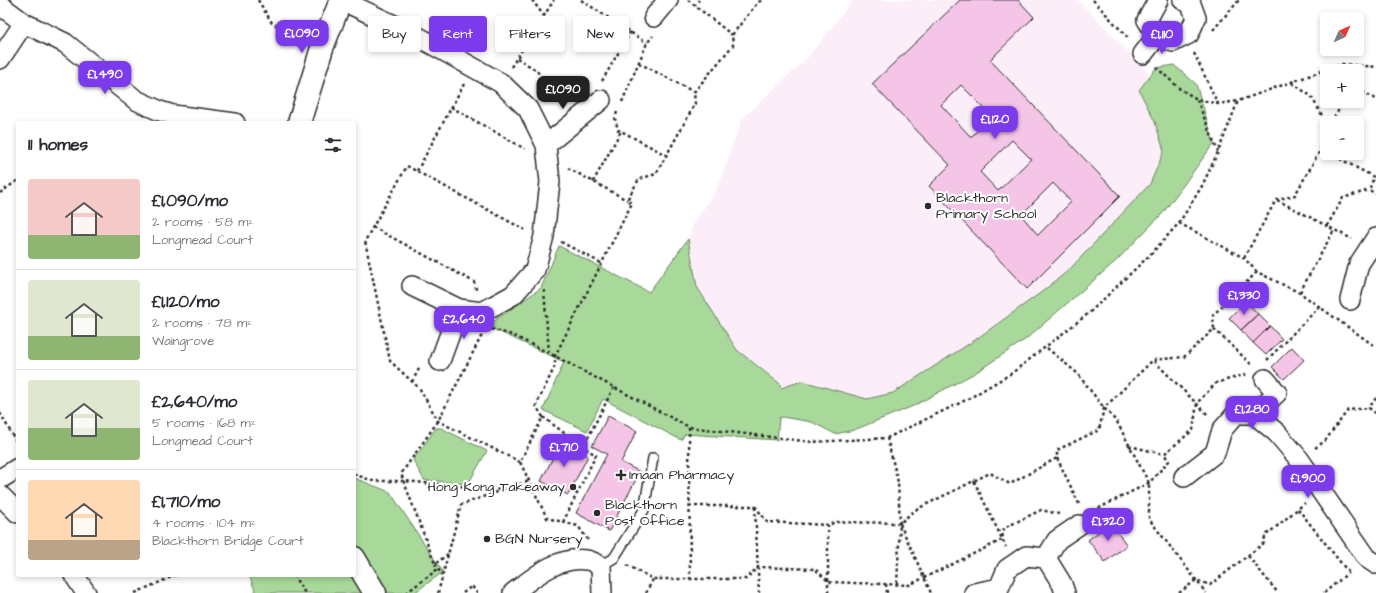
<!DOCTYPE html>
<html lang="en">
<head>
<meta charset="utf-8">
<style>
	:root { --surface:#fff; --page:#f7f7f7; --text:#2b2b33; --muted:#7c7c81; --line:#e1e1e2; --accent:#7c3aed }
	body { margin:0; font-family:"Architects Daughter",sans-serif; background:var(--page); color:var(--text); height:100vh; display:flex; flex-direction:column; font-size:15px; white-space:nowrap }
	* { box-sizing:border-box; margin:0 }
	p { font-size:13px; color:var(--muted) }
	.icon { flex:none; width:22px; height:22px; fill:none; stroke:currentColor; stroke-width:2; stroke-linecap:round; stroke-linejoin:round }
	.map { position:relative; flex:1; overflow:hidden }
	.details { position:absolute; left:16px; top:121px; width:340px; height:456px; display:flex; flex-direction:column; background:var(--surface); border-radius:4px; box-shadow:0 2px 6px #0003 }
	.details>* { flex:none }
	.banner { position:absolute; left:368px; top:16px; width:380px; height:36px; display:flex; gap:8px }
	.needle { width:26px; rotate:45deg }
	.tools { position:absolute; left:1320px; top:12px; display:grid; gap:8px }
	.tools a { display:grid; place-items:center; width:44px; height:44px; border-radius:4px; background:var(--surface); box-shadow:0 2px 6px #0003; font-size:20px }
	.price { position:absolute; translate:-50% -34px; padding:0 9px; border-radius:8px; background:var(--accent); color:#fff; font-size:13px; line-height:26px; filter:drop-shadow(0 1px 2px #0008) }
	.price::after { content:''; position:absolute; left:50%; top:24px; width:12px; height:9px; margin-left:-6px; background:inherit; clip-path:polygon(0 0,100% 0,50% 100%) }
	.price.on { background:#222; color:#fff }
	ul { padding:0; list-style:none }
	li { display:flex; align-items:center; gap:12px; height:100px; padding:0 12px }
	li+li { border-top:1px solid var(--line) }
	li span { display:grid; place-items:center; flex:none; width:112px; height:80px; border-radius:4px; color:#555 }
	li>.icon { margin-inline-start:auto }
	span .icon { width:48px; height:48px; fill:#fffc; stroke-width:1 }
	li b { font-size:17px }
	h2 { display:flex; justify-content:space-between; align-items:center; height:48px; padding:0 12px; font-size:17px }
	.tag { padding:0 14px; border-radius:4px; background:var(--surface); box-shadow:0 2px 6px #0003; font-size:14px; line-height:36px }
	.tag.on { background:var(--accent); color:#fff }
	.map>svg:first-child { display:block }
	.built { fill:#fceef8 }
	.green { fill:#a8d99a; stroke:#6a8262 }
	.building { fill:#f5c5e8; stroke:#2b2b2b; fill-rule:evenodd }
	.lines { fill:none; stroke-linecap:round; stroke-linejoin:round }
	.lane-casing { stroke:#2b2b2b; stroke-width:12 }
	.street-casing { stroke:#2b2b2b; stroke-width:22 }
	.secondary-casing { stroke:#2b2b2b; stroke-width:25 }
	.path { stroke:#2b2b2b; stroke-width:2.5; stroke-dasharray:3 3; stroke-linecap:butt }
	.lane { stroke:#fff; stroke-width:9 }
	.street { stroke:#fff; stroke-width:19 }
	.secondary { stroke:#fff; stroke-width:22 }
	.poi-dot { fill:#2b2b2b; stroke:#fff; stroke-width:1.5 }
	.labels { text-anchor:middle; dominant-baseline:central; stroke-width:4; stroke-linejoin:round; paint-order:stroke }
	.poi-label { font-size:14px; fill:#2b2b2b; stroke:#fff; text-anchor:start }
</style>
</head>
<body>
<div class="map">
<svg width="1376" height="593" viewBox="0 0 1376 593">
	<rect width="100%" height="100%" fill="#fff"/>
	<filter id="ink" filterUnits="userSpaceOnUse"><feTurbulence type="fractalNoise" baseFrequency=".025" numOctaves="2"/><feDisplacementMap in="SourceGraphic" scale="8" xChannelSelector="R" yChannelSelector="G"/><feConvolveMatrix kernelMatrix="1 2 1 2 8 2 1 2 1" color-interpolation-filters="sRGB"/></filter>
	<g filter="url(#ink)">
		<path class="built" d="M853 0H1078L1149 73 1192 153 984 355 843 418 780 384 737 350 697 287 688 239 695 221 716 191 742 119 809 56Z"/>
		<path class="green" d="M1174 65 1196 84 1214 143 1163 213 1116 261 1026 339 975 373 911 407 854 430 835 434 812 422 782 417 779 418 777 440 685 434 681 440 603 399 587 431 543 410 564 362 487 326 541 288 559 246 649 292 688 239 697 287 737 350 780 384 781 388 802 381 867 399 893 393 975 340 1043 291 1069 270 1150 184 1164 151 1155 122 1139 90 1156 68Z
			M436 428H441L487 451 468 484 424 480 413 460Z
			M354 478 390 492 443 572 414 593H256L249 575H354Z"/>
		<path class="building" d="M960 0H1018L1034 17 990 60 1120 196 1027 289 929 186 950 165 872 84ZM961 85 992 116 971 137 941 105ZM1012 140 1031 159 998 191 980 172ZM1053 183 1071 202 1038 235 1021 215Z
			M1246 301 1258 314 1241 330 1229 318Z
			M1258 314 1270 326 1253 343 1241 330Z
			M1270 326 1282 339 1266 355 1253 343Z
			M1292 347 1304 360 1284 379 1272 367Z
			M608 416 637 431 621 462 640 472 609 531 576 513 607 454 592 446Z
			M561 442 588 456 568 495 541 481Z
			M1110 523 1127 545 1105 562 1088 540Z"/>
		<g class="lines">
			<g class="lane-casing">
				<path id="lane" d="M601 566 614 558 644 510 653 458"/>
			</g>
			<g class="street-casing">
				<path id="street" d="M341 0 415 35 501 83 528 109 546 145 550 182 544 236 535 270 513 295 482 312 459 309 412 286
					M1158 0 1147 20 1157 36 1173 42 1189 34 1196 18 1191 4 1183 0
					M0 5 24 23 65 43 136 100 160 111 173 115 235 123
					M654 17 668 0
					M1143 54 1157 36
					M0 59 24 23
					M546 145 601 100
					M1350 300 1359 264 1376 238
					M440 361 459 309
					M1254 414 1277 433 1299 459 1367 558 1376 564
					M1184 477 1215 453 1222 430 1236 414H1254L1277 393 1265 379
					M0 479 18 468
					M0 495 18 513
					M1046 558 1062 584 1065 593
					M74 575 86 593
					M513 593C534 577 558 556 586 560 591 560 596 564 601 566L602 593
					M974 593 999 588 1007 569 1026 556 1046 558 1057 540 1079 525"/>
			</g>
			<g class="secondary-casing">
				<path id="secondary" d="M299 123 322 48 341 0
					M354 558 375 593"/>
			</g>
			<path class="path" d="M258 0 272 23 303 38
				M532 0 544 16
				M581 0 647 43
				M688 0 732 35
				M1093 0 1129 39
				M694 6 699 0
				M1213 30 1239 0
				M1194 53 1218 104
				M517 58 536 70 565 105
				M639 63 694 92
				M1348 65 1350 71
				M511 67 554 0
				M1156 67 1180 89 1197 99 1218 104 1238 101 1342 64 1376 67
				M602 81 631 31
				M1292 83 1311 96 1327 124
				M1357 89 1376 99
				M1197 100 1218 152
				M622 102 647 43 653 36
				M451 107 525 149
				M617 112 615 118 618 130 621 131
				M1331 123 1344 101
				M1327 130 1322 140 1321 149 1327 152
				M1329 153 1374 177 1369 190 1376 194
				M568 168 627 200
				M417 171 464 84
				M593 182 621 131 666 155
				M0 193 18 180
				M1277 200 1352 239
				M1179 223 1244 258 1257 272 1300 293 1376 347
				M1327 226 1343 198 1369 190
				M373 227 474 282 477 292
				M561 242 601 263
				M1244 258 1276 200 1295 195 1321 149
				M544 290 549 352
				M1300 292 1334 230
				M491 329 512 335 549 353 689 427 812 442 887 438 968 399 1012 373 1089 313 1152 253 1179 223 1202 186 1218 152 1238 101
				M1214 329 1253 366
				M1047 348 1077 373 1104 408 1117 422 1149 483V519L1206 593
				M1267 360 1320 306
				M1154 361 1208 415
				M412 382 420 367
				M1376 398 1369 408 1376 414
				M0 413 18 445
				M543 417 583 447 614 387
				M689 427 690 579
				M887 438 898 482 900 523 897 584
				M1129 446 1164 454
				M1315 448 1325 441 1348 410 1369 408
				M1057 458 1080 506
				M520 462 438 421 420 389 390 361 365 241 407 166 525 230
				M354 474 373 481H404L501 490 529 481
				M974 481 1006 547
				M689 506H755L767 522 828 525 836 522 900 523 915 510 990 473 1010 484 1057 458V450L1099 430 1104 408 1153 360 1184 357 1214 329 1213 315 1257 272
				M755 507 759 593
				M1298 509 1349 573
				M1093 511 1149 483 1169 461 1164 454 1193 430 1197 403 1216 383 1247 374
				M563 522 596 455 583 447
				M900 524 931 593
				M588 540 578 526 547 518 520 462 543 417 536 406 555 366V356L632 203 627 200 639 179 656 174 695 104 694 92 733 45 732 35 758 2 764 0
				M448 554 435 564 401 474 438 421 484 331
				M1248 556 1278 593
				M435 564 442 575
				M627 565 653 579H746L758 567 815 569 829 582 909 585 1002 540 1004 528 1041 510 1059 514
				M293 575 305 593
				M886 584 887 593
				M135 593 176 575
				M406 593 438 569
				M438 593 461 505 499 491
				M463 593 472 586 477 593
				M646 593 653 579
				M828 593V525
				M1179 593 1196 580 1210 585 1264 543 1265 536 1305 503
				M1324 593 1348 573"/>
			<use href="#lane" class="lane"/>
			<use href="#street" class="street"/>
			<use href="#secondary" class="secondary"/>
		</g>
	</g>
	<g class="poi-dot">
		<circle cx="928" cy="206" r="4"/>
		<path d="M619 469h4v4h4v4h-4v4h-4v-4h-4v-4h4z"/>
		<circle cx="573" cy="487" r="4"/>
		<circle cx="597" cy="513" r="4"/>
		<circle cx="487" cy="539" r="4"/>
	</g>
	<g class="labels">
		<g class="poi-label">
			<text x="936" y="198">Blackthorn<tspan x="936" dy="16">Primary School</tspan></text>
			<text x="629" y="475">Imaan Pharmacy</text>
			<text x="565" y="487" text-anchor="end">Hong Kong Takeaway</text>
			<text x="605" y="505">Blackthorn<tspan x="605" dy="16">Post Office</tspan></text>
			<text x="495" y="539">BGN Nursery</text>
		</g>
	</g>
</svg>
<div class="tools">
<a><svg class="needle" viewBox="-14 -14 28 28"><path d="M0-13l5 13h-10z" fill="#e53935"/><path d="M0 13l5-13h-10z" fill="#7c7c81"/></svg></a>
<a>+</a>
<a>−</a>
</div>
<b class="price" style="left:302px;top:54px">£1,090</b>
<b class="price" style="left:1162px;top:55px">£1,110</b>
<b class="price" style="left:105px;top:95px">£1,490</b>
<b class="price on" style="left:563px;top:110px">£1,090</b>
<b class="price" style="left:995px;top:140px">£1,120</b>
<b class="price" style="left:1244px;top:316px">£1,330</b>
<b class="price" style="left:464px;top:340px">£2,640</b>
<b class="price" style="left:1252px;top:430px">£1,280</b>
<b class="price" style="left:564px;top:468px">£1,710</b>
<b class="price" style="left:1308px;top:499px">£1,900</b>
<b class="price" style="left:1108px;top:542px">£1,320</b>
<div class="banner">
<a class="tag">Buy</a>
<a class="tag on">Rent</a>
<a class="tag">Filters</a>
<a class="tag">New</a>
</div>
<section class="details">
<h2>11 homes<svg class="icon" aria-label="filters" viewBox="0 0 24 24"><path d="M4 7h16M4 17h16"/><circle cx="9" cy="7" r="2"/><circle cx="15" cy="17" r="2"/></svg></h2>
<ul>
<li><span style="background:linear-gradient(#f6c9c9 70%,#8fb573 0)"><svg class="icon" aria-label="home" viewBox="0 0 24 24"><path d="M3 11l9-7 9 7M6 9v11h12V9"/></svg></span><div><b>£1,090/mo</b><p>2 rooms · 58 m²</p><p>Longmead Court</p></div></li>
<li><span style="background:linear-gradient(#dfe7d0 70%,#8fb573 0)"><svg class="icon" aria-label="home" viewBox="0 0 24 24"><path d="M3 11l9-7 9 7M6 9v11h12V9"/></svg></span><div><b>£1,120/mo</b><p>2 rooms · 78 m²</p><p>Waingrove</p></div></li>
<li><span style="background:linear-gradient(#dfe7d0 60%,#8fb573 0)"><svg class="icon" aria-label="home" viewBox="0 0 24 24"><path d="M3 11l9-7 9 7M6 9v11h12V9"/></svg></span><div><b>£2,640/mo</b><p>5 rooms · 168 m²</p><p>Longmead Court</p></div></li>
<li><span style="background:linear-gradient(#ffd9b3 75%,#b9a48a 0)"><svg class="icon" aria-label="home" viewBox="0 0 24 24"><path d="M3 11l9-7 9 7M6 9v11h12V9"/></svg></span><div><b>£1,710/mo</b><p>4 rooms · 104 m²</p><p>Blackthorn Bridge Court</p></div></li>
</ul>
</section>
</div>
</body>
</html>
